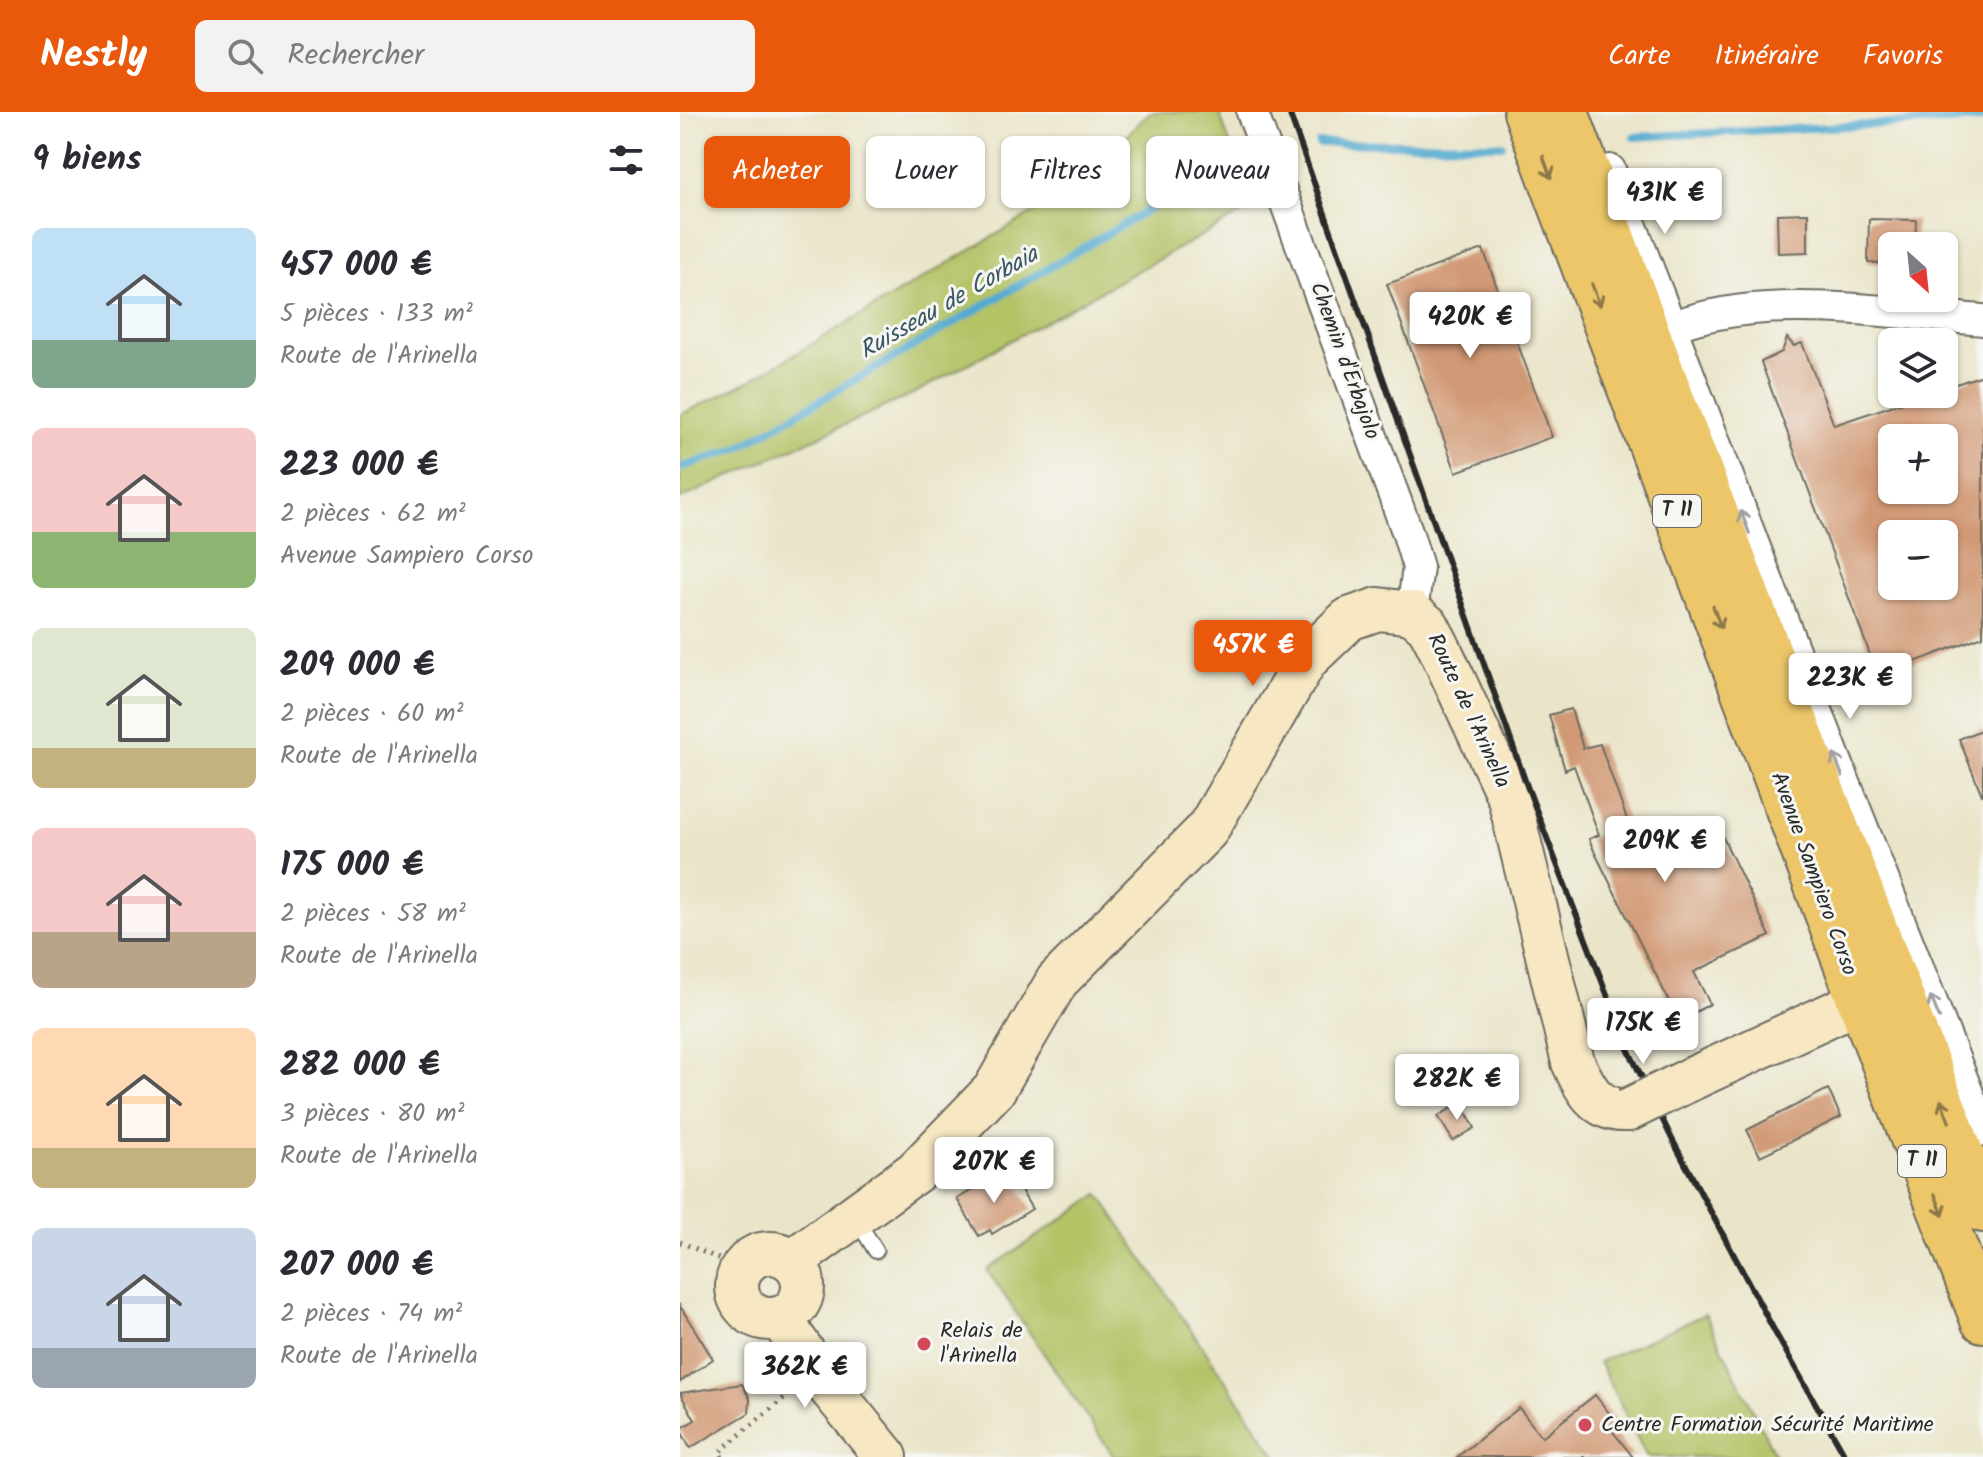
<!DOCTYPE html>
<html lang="fr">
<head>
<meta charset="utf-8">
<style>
	:root { --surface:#fff; --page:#f2f2f3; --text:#2b2b33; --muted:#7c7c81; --accent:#ea580c }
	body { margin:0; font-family:Kalam,sans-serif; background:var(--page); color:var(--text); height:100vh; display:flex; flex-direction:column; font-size:30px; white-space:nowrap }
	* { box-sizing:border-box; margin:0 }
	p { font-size:26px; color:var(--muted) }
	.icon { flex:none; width:44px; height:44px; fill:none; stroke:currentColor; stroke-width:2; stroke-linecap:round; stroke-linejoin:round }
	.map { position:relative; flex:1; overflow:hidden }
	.drawer { display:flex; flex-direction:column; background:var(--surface); width:680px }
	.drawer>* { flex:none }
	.banner { position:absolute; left:24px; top:24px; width:760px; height:72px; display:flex; gap:16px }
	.needle { width:52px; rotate:153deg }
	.controls { position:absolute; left:1198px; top:120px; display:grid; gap:16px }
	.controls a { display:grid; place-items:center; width:80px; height:80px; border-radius:12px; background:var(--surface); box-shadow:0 2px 6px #0004; font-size:40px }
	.price { position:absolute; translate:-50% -68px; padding:0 18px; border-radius:8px; background:#fff; color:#222; font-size:26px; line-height:52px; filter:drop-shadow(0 2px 4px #0008) }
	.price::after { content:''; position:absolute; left:50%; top:48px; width:24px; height:18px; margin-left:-12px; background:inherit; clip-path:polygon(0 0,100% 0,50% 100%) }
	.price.selected { background:var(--accent); color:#fff }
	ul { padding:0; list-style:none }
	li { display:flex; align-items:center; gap:24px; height:200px; padding:0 32px }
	li span { display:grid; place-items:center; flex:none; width:224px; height:160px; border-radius:12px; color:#555 }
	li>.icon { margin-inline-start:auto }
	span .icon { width:96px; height:96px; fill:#fffc; stroke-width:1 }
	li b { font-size:34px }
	h2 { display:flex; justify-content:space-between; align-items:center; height:96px; padding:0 32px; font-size:34px }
	.tag { padding:0 28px; border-radius:12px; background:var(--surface); box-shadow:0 2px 6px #0004; font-size:28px; line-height:72px }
	.tag.selected { background:var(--accent); color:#fff }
	header { display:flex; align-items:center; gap:48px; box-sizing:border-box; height:112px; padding:0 40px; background:var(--accent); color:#fff }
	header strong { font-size:38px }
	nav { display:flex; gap:44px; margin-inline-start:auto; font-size:28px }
	.search { width:560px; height:72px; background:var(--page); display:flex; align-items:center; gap:20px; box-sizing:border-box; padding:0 28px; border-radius:12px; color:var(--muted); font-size:30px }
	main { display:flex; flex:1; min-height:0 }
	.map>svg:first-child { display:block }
	.green { fill:#b3c366; stroke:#6f7748; stroke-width:2 }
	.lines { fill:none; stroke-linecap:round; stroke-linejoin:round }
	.stream { stroke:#52aacf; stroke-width:8 }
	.building { fill:#d19975; fill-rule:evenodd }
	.lane-casing { stroke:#6e6c62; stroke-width:18 }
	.street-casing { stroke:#6e6c62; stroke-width:34 }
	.secondary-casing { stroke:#6e6c62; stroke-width:46 }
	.primary-casing { stroke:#6e6c62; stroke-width:48 }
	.path { stroke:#6e6c62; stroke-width:5; stroke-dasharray:2 6; stroke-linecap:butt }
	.lane { stroke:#fff; stroke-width:14 }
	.street { stroke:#fff; stroke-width:30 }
	.secondary { stroke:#f7e8c3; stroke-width:42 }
	.primary { stroke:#ecc669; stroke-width:44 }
	.rail { stroke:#2b2b2b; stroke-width:6 }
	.secondary-bridge-casing { stroke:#6e6c62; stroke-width:46; stroke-linecap:butt }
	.secondary-bridge { stroke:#f7e8c3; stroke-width:42 }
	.oneway { stroke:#8c784a }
	.oneway2 { stroke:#a0a0a0 }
	.poi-dot { fill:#d1495b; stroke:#f6f6f2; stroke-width:3 }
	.labels { text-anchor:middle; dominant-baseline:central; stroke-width:6; stroke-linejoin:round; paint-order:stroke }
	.shield { fill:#f6f6f2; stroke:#686867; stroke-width:2 }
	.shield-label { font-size:20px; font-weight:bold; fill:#2b2b2b }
	.street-label { font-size:22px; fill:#2b2b2b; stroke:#f6f6f2 }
	.poi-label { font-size:22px; fill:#2b2b2b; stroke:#f6f6f2; text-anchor:start }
	.water-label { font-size:24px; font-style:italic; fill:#395764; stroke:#f6f6f2 }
</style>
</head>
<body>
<header>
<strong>Nestly</strong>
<div class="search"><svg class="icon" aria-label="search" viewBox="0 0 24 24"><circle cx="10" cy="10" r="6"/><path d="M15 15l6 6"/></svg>Rechercher</div>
<nav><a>Carte</a><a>Itinéraire</a><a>Favoris</a></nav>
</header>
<main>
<section class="drawer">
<h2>9 biens<svg class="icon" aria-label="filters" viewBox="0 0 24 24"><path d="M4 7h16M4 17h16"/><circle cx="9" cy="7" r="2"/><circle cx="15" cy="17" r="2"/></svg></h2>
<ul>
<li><span style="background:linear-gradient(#bfe0f5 70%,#7fa58c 0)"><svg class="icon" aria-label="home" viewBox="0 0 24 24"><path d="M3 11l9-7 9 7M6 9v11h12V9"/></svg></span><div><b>457 000 €</b><p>5 pièces · 133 m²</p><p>Route de l'Arinella</p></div></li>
<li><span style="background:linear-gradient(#f6c9c9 65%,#8fb573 0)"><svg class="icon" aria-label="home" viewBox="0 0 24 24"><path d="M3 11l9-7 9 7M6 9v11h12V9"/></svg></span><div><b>223 000 €</b><p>2 pièces · 62 m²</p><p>Avenue Sampiero Corso</p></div></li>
<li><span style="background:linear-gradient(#dfe7d0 75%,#c2b280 0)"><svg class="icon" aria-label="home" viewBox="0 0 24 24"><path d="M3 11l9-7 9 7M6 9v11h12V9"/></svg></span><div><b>209 000 €</b><p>2 pièces · 60 m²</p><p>Route de l'Arinella</p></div></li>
<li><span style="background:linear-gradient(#f6c9c9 65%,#b9a48a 0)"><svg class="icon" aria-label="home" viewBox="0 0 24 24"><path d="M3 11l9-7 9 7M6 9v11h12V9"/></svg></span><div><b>175 000 €</b><p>2 pièces · 58 m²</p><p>Route de l'Arinella</p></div></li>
<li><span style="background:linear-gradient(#ffd9b3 75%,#c2b280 0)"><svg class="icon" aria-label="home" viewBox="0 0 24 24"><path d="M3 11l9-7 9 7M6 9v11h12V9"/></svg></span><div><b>282 000 €</b><p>3 pièces · 80 m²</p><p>Route de l'Arinella</p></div></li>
<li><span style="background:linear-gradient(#c9d6e8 75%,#9aa5b1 0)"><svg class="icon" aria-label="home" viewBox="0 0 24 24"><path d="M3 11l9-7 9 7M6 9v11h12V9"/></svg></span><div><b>207 000 €</b><p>2 pièces · 74 m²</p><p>Route de l'Arinella</p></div></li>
</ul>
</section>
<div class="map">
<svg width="1303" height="1345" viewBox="0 0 1303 1345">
	<rect width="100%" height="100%" fill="#f6f6f2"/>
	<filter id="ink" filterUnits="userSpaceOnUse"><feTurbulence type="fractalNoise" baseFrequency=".0125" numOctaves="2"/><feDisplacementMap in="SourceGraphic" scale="16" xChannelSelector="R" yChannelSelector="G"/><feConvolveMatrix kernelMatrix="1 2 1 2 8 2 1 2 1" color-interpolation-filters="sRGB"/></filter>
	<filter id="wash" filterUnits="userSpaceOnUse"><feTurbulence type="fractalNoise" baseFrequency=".006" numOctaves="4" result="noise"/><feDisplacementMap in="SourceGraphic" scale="32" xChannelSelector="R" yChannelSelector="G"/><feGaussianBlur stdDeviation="1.8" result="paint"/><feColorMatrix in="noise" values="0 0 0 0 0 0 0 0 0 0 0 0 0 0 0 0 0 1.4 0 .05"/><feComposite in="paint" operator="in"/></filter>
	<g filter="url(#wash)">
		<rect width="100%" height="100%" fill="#eae5c9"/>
		<path class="green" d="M470 0H539L572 96 235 281 0 387V303L71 268 395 76Z
			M419 1082 597 1345H434L307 1158Z
			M1025 1202 1096 1345H967L919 1250Z"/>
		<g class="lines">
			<path class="stream" d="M954 25 1303 7
				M639 31 822 33
				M0 356 58 336 553 49"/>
		</g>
		<g id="blocks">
			<path class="building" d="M1128 101V140L1098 141 1097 102Z
				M1189 107 1236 108 1235 134H1212V151H1188Z
				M803 137 872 325 776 360 707 172Z
				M1107 226 1114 234 1122 231 1154 313 1247 282H1264V276L1303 263V524L1198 564 1081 250 1102 240ZM1212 326H1264V378H1212ZM1212 422H1264V474H1212Z
				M891 597 903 636 920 632 951 719 965 749 1038 715 1090 824 1014 860 1030 892 999 909 915 741 909 727 919 723 894 654 885 658 869 603Z
				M1303 617V683H1302L1279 627Z
				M1148 977 1161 1005 1080 1044 1067 1018Z
				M781 991 795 1016 773 1029 758 1004Z
				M332 1063 352 1097 312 1122 310 1118 299 1124 277 1087 314 1065 318 1071Z
				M0 1194 33 1247 0 1270Z
				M62 1272 70 1287 69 1301 10 1336 0 1317 15 1308 0 1281Z
				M915 1283 937 1311 930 1316 953 1345H777L839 1296 862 1325Z"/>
		</g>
	</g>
	<g filter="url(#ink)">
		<use href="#blocks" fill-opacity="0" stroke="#6e6c62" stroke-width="2"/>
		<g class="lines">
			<g class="lane-casing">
				<path id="lane" d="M175 1105 196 1139"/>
			</g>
			<g class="street-casing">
				<path id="street" d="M572 0 727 419 738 455 732 501
					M930 58 991 215 980 232
					M1303 208C1205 201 1085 179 991 215L1154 643 1303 1019"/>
			</g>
			<g class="secondary-casing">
				<path id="secondary" d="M1007 969 1180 889
					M57 1174a33 33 0 1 1 66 0a33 33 0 1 1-66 0Z
					M112 1149 235 1060 314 978 377 869 527 718 626 548 669 507 698 497 732 501 748 514 758 533 829 686 893 950C905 976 916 1000 948 998
					M100 1206 139 1263 206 1345"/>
			</g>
			<g class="primary-casing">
				<path id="primary" d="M846 0 1180 889 1303 1208
					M886 0 993 290 1303 1098"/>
			</g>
			<path class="path" d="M0 1130 62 1157
				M42 1345 39 1340 110 1281"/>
			<use href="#lane" class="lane"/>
			<use href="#street" class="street"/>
			<use href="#secondary" class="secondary"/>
			<use href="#primary" class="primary"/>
			<path class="rail" d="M609 0 847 674 948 937 993 1029 1096 1222 1166 1345"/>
			<g class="secondary-bridge-casing">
				<path id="secondary-bridge" d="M948 998 1007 969"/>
			</g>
			<use href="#secondary-bridge" class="secondary-bridge"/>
		</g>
		<defs><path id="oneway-shaft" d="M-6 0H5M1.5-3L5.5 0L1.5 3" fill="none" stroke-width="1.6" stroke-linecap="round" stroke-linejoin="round" transform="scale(2)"/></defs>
		<g class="oneway">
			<use href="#oneway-shaft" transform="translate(867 55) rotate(70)"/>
			<use href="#oneway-shaft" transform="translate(916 183) rotate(69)"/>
			<use href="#oneway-shaft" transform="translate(1037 505) rotate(70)"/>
			<use href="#oneway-shaft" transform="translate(1265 999) rotate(-111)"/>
			<use href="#oneway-shaft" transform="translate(1259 1093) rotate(69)"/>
		</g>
		<g class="oneway2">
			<use href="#oneway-shaft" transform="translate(1065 410) rotate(-111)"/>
			<use href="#oneway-shaft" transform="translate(1158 653) rotate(-112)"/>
			<use href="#oneway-shaft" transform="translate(1255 895) rotate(-112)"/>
		</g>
	</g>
	<g class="poi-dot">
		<circle cx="244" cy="1232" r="8"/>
		<circle cx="905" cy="1313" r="8"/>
	</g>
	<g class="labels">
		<g class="shield">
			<rect x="973" y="383" width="48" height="32" rx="6"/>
			<rect x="1218" y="1033" width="48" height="32" rx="6"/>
		</g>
		<g class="shield-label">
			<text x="997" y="399">T 11</text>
			<text x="1242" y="1049">T 11</text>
		</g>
		<g class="street-label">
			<text transform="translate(664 249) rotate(70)">Chemin d'Erbajolo</text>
			<text transform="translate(788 599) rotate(65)">Route de l'Arinella</text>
			<text transform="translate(1133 762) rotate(70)">Avenue Sampiero Corso</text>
		</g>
		<g class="poi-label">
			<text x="260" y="1219">Relais de<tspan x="260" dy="25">l'Arinella</tspan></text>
			<text x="921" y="1313">Centre Formation Sécurité Maritime</text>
		</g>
		<g class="water-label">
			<text transform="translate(269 191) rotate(-30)">Ruisseau de Corbaia</text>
		</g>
	</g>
</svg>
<div class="controls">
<a><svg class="needle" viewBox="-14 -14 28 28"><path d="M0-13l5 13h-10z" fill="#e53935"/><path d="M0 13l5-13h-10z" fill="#7c7c81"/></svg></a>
<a><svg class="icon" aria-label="layers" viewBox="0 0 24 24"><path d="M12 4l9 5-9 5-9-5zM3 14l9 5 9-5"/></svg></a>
<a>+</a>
<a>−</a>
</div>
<b class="price" style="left:985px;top:124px">431K €</b>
<b class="price" style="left:790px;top:248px">420K €</b>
<b class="price selected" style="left:573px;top:576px">457K €</b>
<b class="price" style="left:1170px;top:609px">223K €</b>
<b class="price" style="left:985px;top:772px">209K €</b>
<b class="price" style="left:963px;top:954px">175K €</b>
<b class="price" style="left:777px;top:1010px">282K €</b>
<b class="price" style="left:314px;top:1093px">207K €</b>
<b class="price" style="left:125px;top:1298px">362K €</b>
<div class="banner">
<a class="tag selected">Acheter</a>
<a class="tag">Louer</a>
<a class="tag">Filtres</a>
<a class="tag">Nouveau</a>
</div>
</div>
</main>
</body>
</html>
